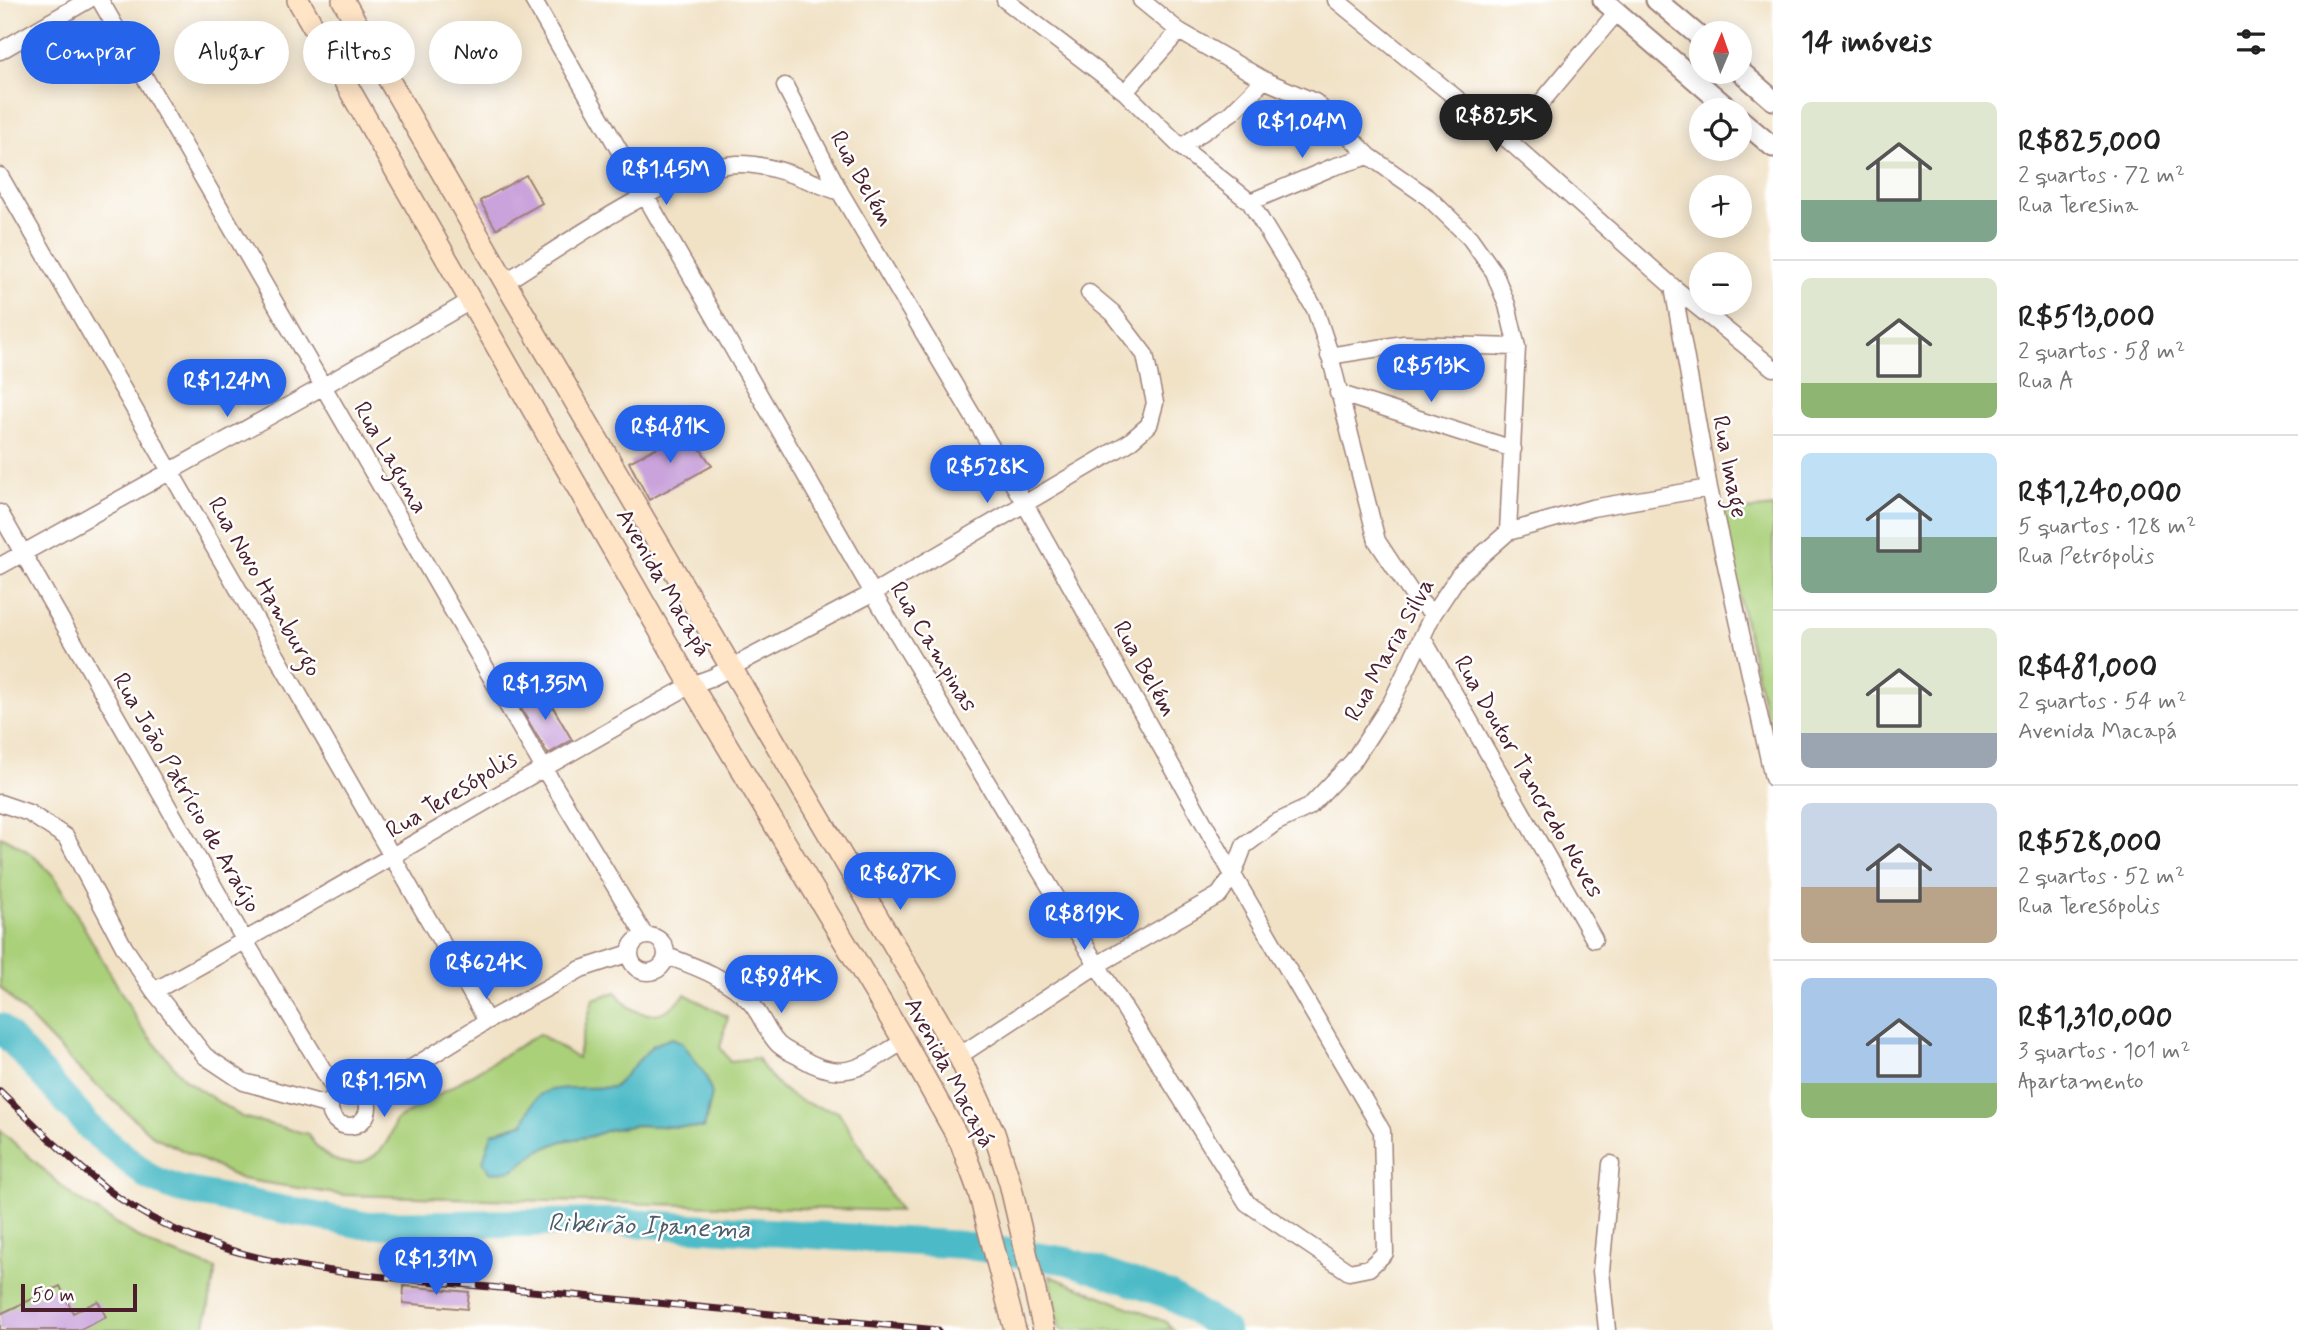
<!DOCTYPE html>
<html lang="pt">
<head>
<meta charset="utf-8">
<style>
	:root { --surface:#fff; --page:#f2f2f2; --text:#222; --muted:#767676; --line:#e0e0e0; --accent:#2563eb }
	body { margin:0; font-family:Mynerve,sans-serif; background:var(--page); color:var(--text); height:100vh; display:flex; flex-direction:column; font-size:26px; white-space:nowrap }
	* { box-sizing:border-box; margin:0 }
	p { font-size:23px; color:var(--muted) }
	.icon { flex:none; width:38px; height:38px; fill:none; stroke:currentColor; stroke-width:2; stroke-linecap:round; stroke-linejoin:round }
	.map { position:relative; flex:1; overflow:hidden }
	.sheet { display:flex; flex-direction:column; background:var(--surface); width:525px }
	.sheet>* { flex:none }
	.banner { position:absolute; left:21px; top:21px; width:665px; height:63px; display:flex; gap:14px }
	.needle { width:46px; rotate:2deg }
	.fabs { position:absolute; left:1689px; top:21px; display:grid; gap:14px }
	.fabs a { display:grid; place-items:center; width:63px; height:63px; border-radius:50%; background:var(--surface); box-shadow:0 4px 18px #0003; font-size:35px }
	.scale { position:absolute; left:21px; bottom:18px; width:116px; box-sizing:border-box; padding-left:7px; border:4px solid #4a1f2b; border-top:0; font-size:19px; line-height:24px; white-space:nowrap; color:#4a1f2b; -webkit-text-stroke:5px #fff; paint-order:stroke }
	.price { position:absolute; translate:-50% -60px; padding:0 16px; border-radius:24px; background:var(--accent); color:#fff; font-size:23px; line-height:46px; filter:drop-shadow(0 2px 4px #0008) }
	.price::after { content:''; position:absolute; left:50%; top:42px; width:21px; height:16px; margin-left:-10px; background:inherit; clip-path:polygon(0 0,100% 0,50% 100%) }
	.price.on { background:#222; color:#fff }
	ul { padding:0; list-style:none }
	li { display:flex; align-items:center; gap:21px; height:175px; padding:0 28px }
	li+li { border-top:2px solid var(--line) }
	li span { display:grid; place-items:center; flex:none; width:196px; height:140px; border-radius:10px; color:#555 }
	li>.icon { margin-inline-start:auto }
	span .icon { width:84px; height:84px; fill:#fffc; stroke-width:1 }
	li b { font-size:30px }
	h2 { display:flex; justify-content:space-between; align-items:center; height:84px; padding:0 28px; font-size:30px }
	.pill { padding:0 24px; border-radius:32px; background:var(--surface); box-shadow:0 4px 18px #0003; font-size:24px; line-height:63px }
	.pill.on { background:var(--accent); color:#fff }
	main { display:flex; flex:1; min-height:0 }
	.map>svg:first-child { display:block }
	.green { fill:#aad07a; stroke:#7a7852; stroke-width:2; fill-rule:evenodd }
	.water { fill:#4ebbc7; stroke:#4c6d79; stroke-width:2 }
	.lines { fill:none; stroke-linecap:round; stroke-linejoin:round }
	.river { stroke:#4ebbc7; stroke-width:28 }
	.building { fill:#caa3dc }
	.minor-casing { stroke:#9e8078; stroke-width:19 }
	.tertiary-casing { stroke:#9e8078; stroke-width:23 }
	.secondary-casing { stroke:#9e8078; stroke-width:24 }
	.minor { stroke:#fff; stroke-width:16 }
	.tertiary { stroke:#fff; stroke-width:19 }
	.secondary { stroke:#ffe4c6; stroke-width:21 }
	.rail-casing { stroke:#4a1f2b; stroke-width:7 }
	.rail { stroke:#fff; stroke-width:4.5; stroke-dasharray:13; stroke-linecap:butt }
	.labels { text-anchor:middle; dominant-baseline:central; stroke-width:5; stroke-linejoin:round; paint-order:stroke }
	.street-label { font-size:24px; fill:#4a1f2b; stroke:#fff }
	.water-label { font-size:26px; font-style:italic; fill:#4c5d69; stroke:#fff }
</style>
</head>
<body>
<main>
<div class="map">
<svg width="1773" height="1330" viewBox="0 0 1773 1330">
	<rect width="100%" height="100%" fill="#fff"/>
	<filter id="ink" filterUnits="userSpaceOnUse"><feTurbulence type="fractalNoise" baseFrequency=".0143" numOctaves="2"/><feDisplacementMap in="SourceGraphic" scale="14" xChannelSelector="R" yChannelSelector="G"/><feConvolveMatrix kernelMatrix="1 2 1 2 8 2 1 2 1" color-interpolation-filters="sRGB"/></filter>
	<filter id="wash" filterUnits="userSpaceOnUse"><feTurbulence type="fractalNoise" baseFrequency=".00686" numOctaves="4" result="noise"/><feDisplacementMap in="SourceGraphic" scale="28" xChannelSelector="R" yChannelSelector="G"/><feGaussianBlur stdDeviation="1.57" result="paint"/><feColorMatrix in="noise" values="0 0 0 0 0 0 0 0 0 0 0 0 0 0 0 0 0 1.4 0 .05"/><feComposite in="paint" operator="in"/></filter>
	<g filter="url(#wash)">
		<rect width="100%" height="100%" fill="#f1e2c6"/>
		<path class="green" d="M1773 507V746L1720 513Z
			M0 836C24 846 40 860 57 880L141 1027 185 1080 242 1117 308 1134C333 1179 384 1171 395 1121L539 1034 577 1058 593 999 616 992C635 1021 664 1021 685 994L728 1017 720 1047 730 1061 757 1058C779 1093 797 1104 838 1111L900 1211 343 1195 241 1179 153 1136 80 1070 0 987ZM672 1038 682 1042 712 1094 704 1128 636 1125 608 1130 592 1136 562 1141 538 1151 513 1170 492 1133 524 1123 592 1090 614 1087 633 1069Z
			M0 1130 74 1197 151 1245 216 1269 204 1330H0Z
			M1050 1276 1166 1322 1174 1330H1060Z"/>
		<path class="water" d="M672 1038 682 1042 706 1076 712 1094 704 1128 636 1125 608 1130 592 1136 562 1141 538 1151 513 1170 491 1173 483 1161 492 1133 524 1123C527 1114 533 1100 541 1094 555 1085 596 1089 614 1087L653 1045Z"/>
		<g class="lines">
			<path class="river" d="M0 1027 93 1131 150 1178 178 1189 363 1225 618 1222 962 1245 1068 1261 1169 1295 1225 1330"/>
		</g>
		<g id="blocks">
			<path class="building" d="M526 175 542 203 496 229 480 201Z
				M688 431 712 466 649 500 629 462Z
				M543 690 572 740 548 754 518 704Z
				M60 1286 73 1313 98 1301 106 1317 79 1330H0V1314Z
				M404 1286 469 1292 467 1309 403 1303Z"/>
		</g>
	</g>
	<g filter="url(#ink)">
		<use href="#blocks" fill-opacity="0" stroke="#9e8078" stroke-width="2"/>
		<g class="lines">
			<g class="minor-casing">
				<path id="minor" d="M100 0 543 767 645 936
					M533 0 873 593 1097 965 1247 1203 1349 1272 1369 1268 1385 1253 1382 1131 1233 875 1025 504 840 192 785 86
					M1005 0 1125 92 1181 147 1250 202 1315 309 1328 348 1377 541 1412 594 1433 614
					M1141 0 1179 31 1264 80 1315 102 1369 156 1429 198 1470 238 1494 272 1507 305 1517 347 1508 532
					M1336 0 1509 141 1673 287 1773 368
					M0 51 88 0
					M1125 92 1179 31
					M1509 141 1616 13
					M1181 147 1231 113 1264 80
					M0 176 487 1021
					M1250 202 1333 167 1369 156
					M505 282C562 247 671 167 737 164 771 163 808 181 840 192
					M1673 287 1709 488 1773 778
					M1329 356 1404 344 1517 347
					M1338 393 1513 449
					M0 513 245 941 337 1093
					M0 566 322 387 472 300
					M1422 637 1594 939
					M0 803 29 813 66 837 124 947 154 991 205 1056 244 1082 330 1106
					M630 954a18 18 0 1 1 36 0a18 18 0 1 1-36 0Z
					M667 956C697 967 730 979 751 1003 762 1016 767 1033 778 1044 784 1050 794 1054 801 1058 845 1085 866 1064 904 1041
					M154 991C335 892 510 785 691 685L713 677 873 593 1128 443 1149 425 1155 403 1145 355 1113 313 1089 293
					M959 1056 1097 965 1219 895 1233 875 1244 846 1275 823 1309 807 1353 761 1392 701 1433 614 1459 575 1508 532 1592 508 1709 488
					M330 1107a19 19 0 1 1 38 0a19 19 0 1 1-38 0Z
					M365 1097 487 1021 581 969 630 953
					M1607 1330 1601 1271 1611 1164"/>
			</g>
			<g class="tertiary-casing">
				<path id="tertiary" d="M1603 0 1730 110
					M1656 0 1701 38
					M1740 71 1773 100
					M1740 119 1773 147"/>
			</g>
			<g class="secondary-casing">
				<path id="secondary" d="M298 0 691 685 904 1041 961 1143 979 1192 1015 1330
					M343 0 505 282 959 1056 994 1133 1010 1183 1044 1330"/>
			</g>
			<use href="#minor" class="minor"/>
			<use href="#tertiary" class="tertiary"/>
			<use href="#secondary" class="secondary"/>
			<g class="rail-casing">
				<path id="rail" d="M0 1091C35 1125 69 1159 107 1189 180 1246 274 1265 364 1275L938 1330"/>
			</g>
			<use href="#rail" class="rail"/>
		</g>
	</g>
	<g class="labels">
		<g class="street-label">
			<text transform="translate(861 179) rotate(61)">Rua Belém</text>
			<text transform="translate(390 458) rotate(60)">Rua Laguna</text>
			<text transform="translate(1729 467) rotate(79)">Rua Image</text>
			<text transform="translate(663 583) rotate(60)">Avenida Macapá</text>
			<text transform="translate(264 587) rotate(60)">Rua Novo Hamburgo</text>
			<text transform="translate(933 647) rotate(59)">Rua Campinas</text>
			<text transform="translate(1390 650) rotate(-61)">Rua Maria Silva</text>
			<text transform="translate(1144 669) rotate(61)">Rua Belém</text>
			<text transform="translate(1528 777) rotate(60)">Rua Doutor Tancredo Neves</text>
			<text transform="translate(186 793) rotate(60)">Rua João Patrício de Araújo</text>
			<text transform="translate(452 795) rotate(-31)">Rua Teresópolis</text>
			<text transform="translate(949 1073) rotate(62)">Avenida Macapá</text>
		</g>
		<g class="water-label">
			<text transform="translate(649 1227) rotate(2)">Ribeirão Ipanema</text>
		</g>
	</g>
</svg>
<div class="fabs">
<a><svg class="needle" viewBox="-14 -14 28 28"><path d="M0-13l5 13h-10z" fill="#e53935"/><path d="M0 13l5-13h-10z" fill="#767676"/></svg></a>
<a><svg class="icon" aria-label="locate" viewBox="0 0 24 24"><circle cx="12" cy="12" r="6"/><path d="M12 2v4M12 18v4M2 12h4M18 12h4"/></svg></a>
<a>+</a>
<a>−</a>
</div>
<div class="scale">50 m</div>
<b class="price on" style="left:1496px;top:154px">R$825K</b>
<b class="price" style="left:1302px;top:160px">R$1.04M</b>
<b class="price" style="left:666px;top:207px">R$1.45M</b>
<b class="price" style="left:1431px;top:404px">R$513K</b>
<b class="price" style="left:227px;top:419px">R$1.24M</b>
<b class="price" style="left:670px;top:465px">R$481K</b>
<b class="price" style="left:987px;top:505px">R$528K</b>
<b class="price" style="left:545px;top:722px">R$1.35M</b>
<b class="price" style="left:900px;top:912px">R$687K</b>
<b class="price" style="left:1084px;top:952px">R$819K</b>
<b class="price" style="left:486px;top:1001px">R$624K</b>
<b class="price" style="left:781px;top:1015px">R$984K</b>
<b class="price" style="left:384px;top:1119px">R$1.15M</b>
<b class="price" style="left:436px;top:1297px">R$1.31M</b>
<div class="banner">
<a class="pill on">Comprar</a>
<a class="pill">Alugar</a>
<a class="pill">Filtros</a>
<a class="pill">Novo</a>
</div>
</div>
<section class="sheet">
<h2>14 imóveis<svg class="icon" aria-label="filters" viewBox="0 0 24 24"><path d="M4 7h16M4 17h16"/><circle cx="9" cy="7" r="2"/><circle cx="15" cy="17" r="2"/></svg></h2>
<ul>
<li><span style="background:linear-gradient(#dfe7d0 70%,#7fa58c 0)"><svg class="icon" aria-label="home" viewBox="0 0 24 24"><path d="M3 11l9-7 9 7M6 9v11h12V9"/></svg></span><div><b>R$825,000</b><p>2 quartos · 72 m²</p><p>Rua Teresina</p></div></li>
<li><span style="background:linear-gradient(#dfe7d0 75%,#8fb573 0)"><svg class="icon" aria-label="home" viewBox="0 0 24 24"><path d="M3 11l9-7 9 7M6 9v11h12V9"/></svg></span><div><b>R$513,000</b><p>2 quartos · 58 m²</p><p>Rua A</p></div></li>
<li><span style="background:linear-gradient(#bfe0f5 60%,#7fa58c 0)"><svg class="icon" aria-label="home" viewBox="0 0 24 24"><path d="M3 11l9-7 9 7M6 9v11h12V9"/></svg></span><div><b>R$1,240,000</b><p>5 quartos · 128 m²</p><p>Rua Petrópolis</p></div></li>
<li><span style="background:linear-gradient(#dfe7d0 75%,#9aa5b1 0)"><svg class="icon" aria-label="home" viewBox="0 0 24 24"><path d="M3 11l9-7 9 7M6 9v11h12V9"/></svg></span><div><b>R$481,000</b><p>2 quartos · 54 m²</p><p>Avenida Macapá</p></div></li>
<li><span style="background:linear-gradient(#c9d6e8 60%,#b9a48a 0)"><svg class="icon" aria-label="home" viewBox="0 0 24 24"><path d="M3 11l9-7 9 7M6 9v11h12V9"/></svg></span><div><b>R$528,000</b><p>2 quartos · 52 m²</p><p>Rua Teresópolis</p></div></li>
<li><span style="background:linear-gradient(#a9c7e8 75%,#8fb573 0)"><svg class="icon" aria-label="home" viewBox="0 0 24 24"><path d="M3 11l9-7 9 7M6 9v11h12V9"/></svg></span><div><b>R$1,310,000</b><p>3 quartos · 101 m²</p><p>Apartamento</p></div></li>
</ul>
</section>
</main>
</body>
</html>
